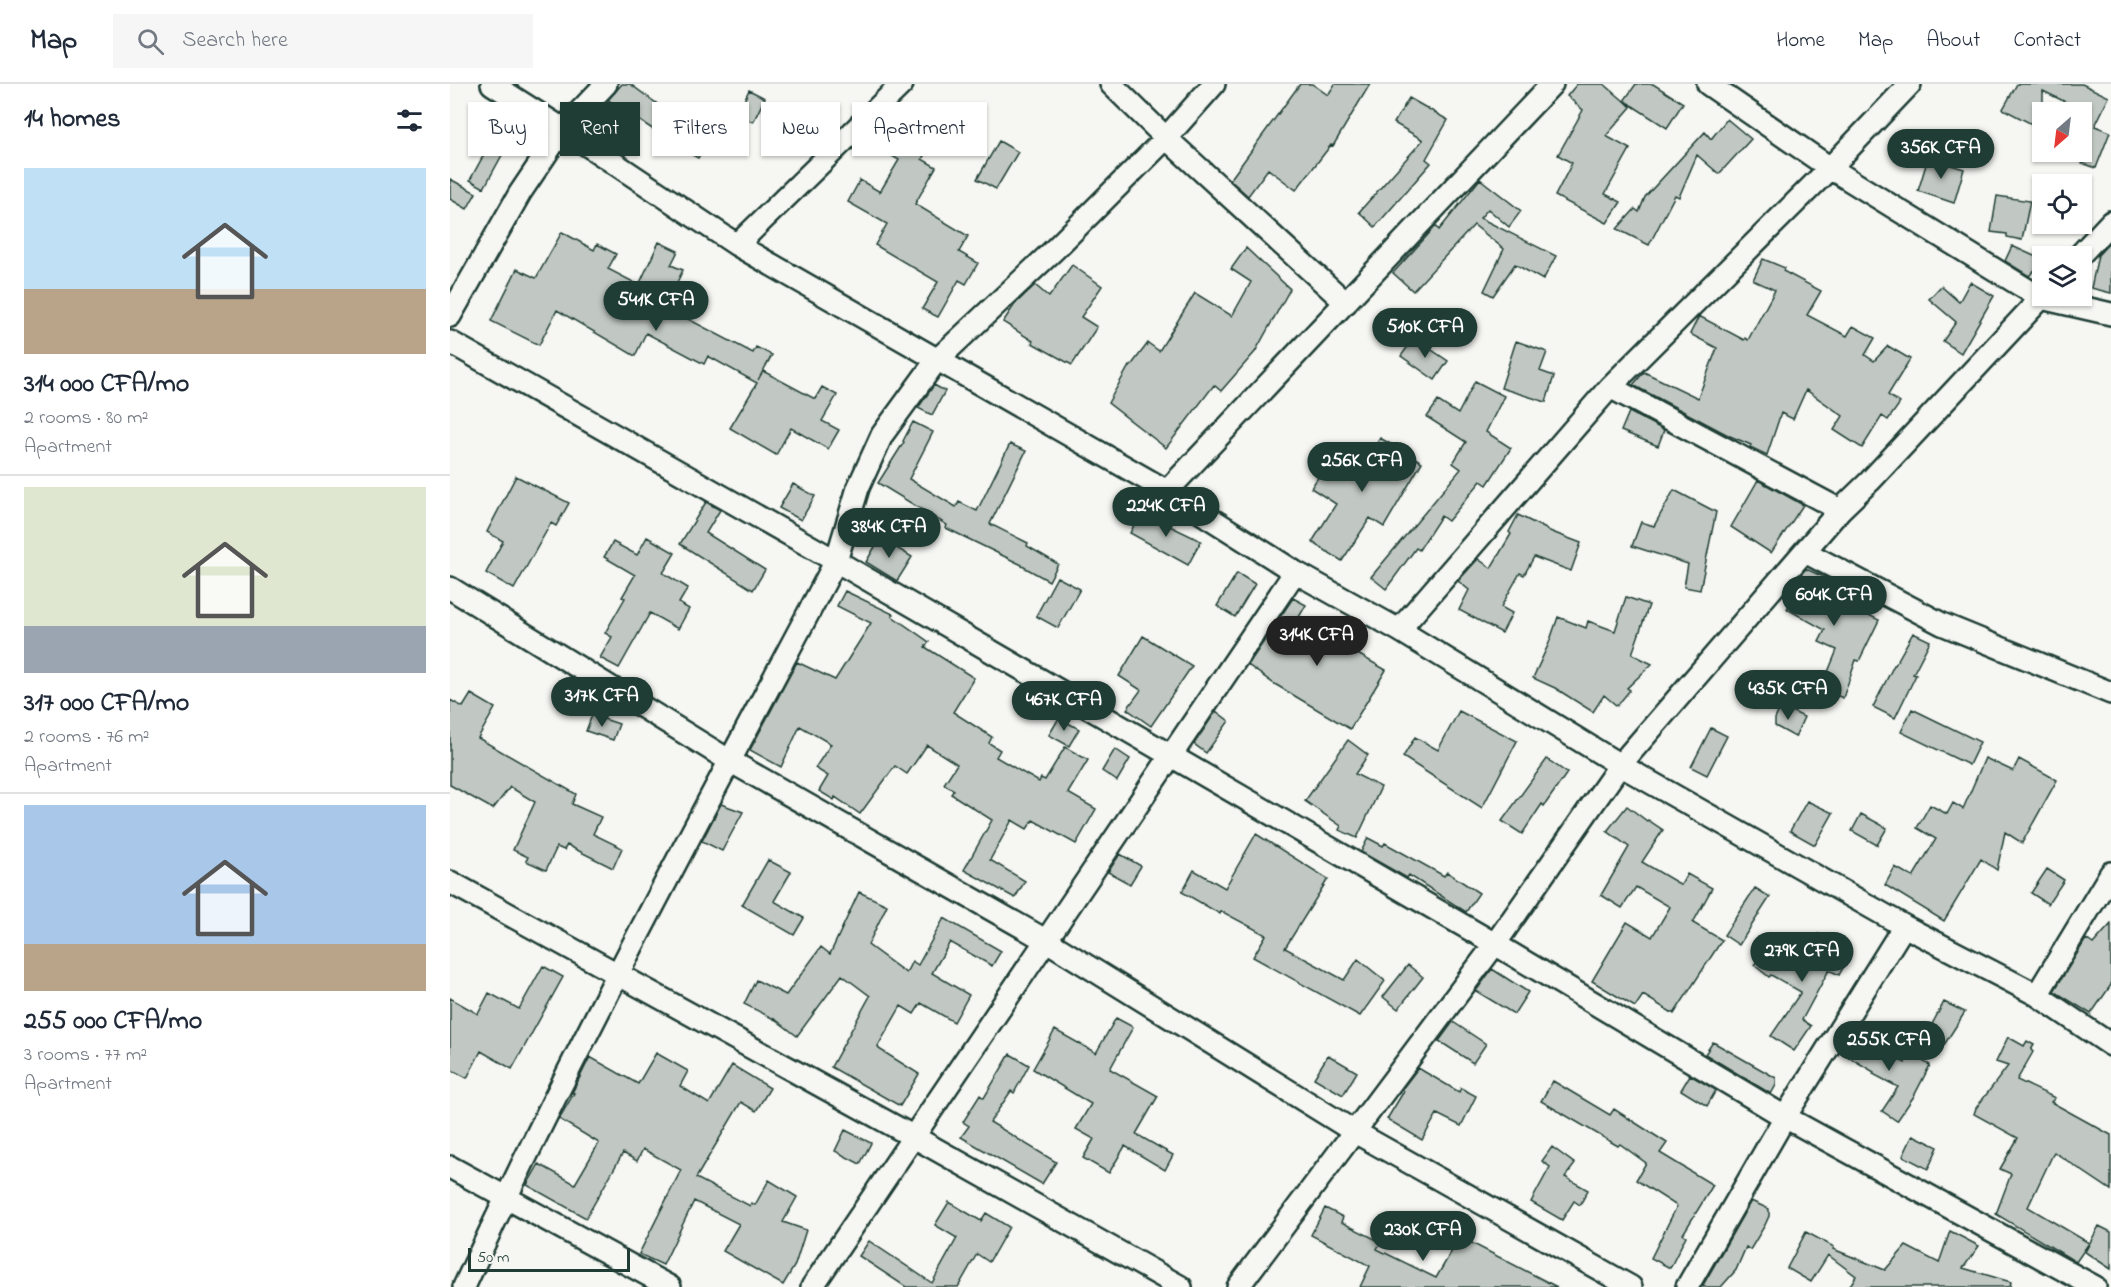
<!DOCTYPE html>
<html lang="en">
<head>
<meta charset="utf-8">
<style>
	:root { --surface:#fff; --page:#f6f6f7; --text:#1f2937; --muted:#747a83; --line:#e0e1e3; --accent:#1f3d34 }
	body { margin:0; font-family:"Indie Flower",sans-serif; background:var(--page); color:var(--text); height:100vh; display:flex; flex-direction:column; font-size:22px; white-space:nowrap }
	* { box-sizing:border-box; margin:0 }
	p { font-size:20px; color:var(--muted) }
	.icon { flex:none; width:33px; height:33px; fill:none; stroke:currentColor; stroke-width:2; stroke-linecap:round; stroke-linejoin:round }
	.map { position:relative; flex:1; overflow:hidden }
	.panel { display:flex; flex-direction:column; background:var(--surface); width:450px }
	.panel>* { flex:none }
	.banner { position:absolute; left:18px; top:18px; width:570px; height:54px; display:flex; gap:12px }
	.needle { width:39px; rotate:208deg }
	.tools { position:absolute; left:1582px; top:18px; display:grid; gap:12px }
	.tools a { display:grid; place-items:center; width:60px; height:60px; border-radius:0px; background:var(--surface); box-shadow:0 2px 4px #0004; font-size:30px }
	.scale { position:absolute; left:18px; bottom:15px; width:162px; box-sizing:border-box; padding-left:6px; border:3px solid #1f3d34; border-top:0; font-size:16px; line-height:21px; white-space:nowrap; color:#1f3d34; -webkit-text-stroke:4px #f6f6f2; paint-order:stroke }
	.price { position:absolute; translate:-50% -51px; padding:0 14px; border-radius:21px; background:var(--accent); color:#fff; font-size:20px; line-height:39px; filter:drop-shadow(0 2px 3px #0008) }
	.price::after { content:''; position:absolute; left:50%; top:36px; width:18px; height:14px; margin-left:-9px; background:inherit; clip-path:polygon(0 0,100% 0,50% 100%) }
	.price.selected { background:#222; color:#fff }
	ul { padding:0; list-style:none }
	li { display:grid; align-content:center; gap:12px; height:318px; padding:0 24px }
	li+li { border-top:2px solid var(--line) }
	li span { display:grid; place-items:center; height:186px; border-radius:0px; color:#555 }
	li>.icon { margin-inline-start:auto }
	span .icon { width:108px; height:108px; fill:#fffc; stroke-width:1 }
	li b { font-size:26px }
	h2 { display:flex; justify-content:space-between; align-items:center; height:72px; padding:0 24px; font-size:26px }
	.pill { padding:0 21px; border-radius:0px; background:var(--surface); box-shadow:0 2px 4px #0004; font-size:21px; line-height:54px }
	.pill.selected { background:var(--accent); color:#fff }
	header { display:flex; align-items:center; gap:36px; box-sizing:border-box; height:84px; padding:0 30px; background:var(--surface); border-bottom:2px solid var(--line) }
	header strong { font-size:28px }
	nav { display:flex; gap:33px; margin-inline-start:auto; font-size:21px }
	.search { width:420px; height:54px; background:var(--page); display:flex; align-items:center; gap:15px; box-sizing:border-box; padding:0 21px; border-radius:0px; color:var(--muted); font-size:22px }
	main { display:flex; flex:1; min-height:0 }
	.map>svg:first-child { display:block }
	.building { fill:#c1c8c3; stroke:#1f3d34; stroke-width:1.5 }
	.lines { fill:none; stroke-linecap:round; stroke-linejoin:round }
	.minor-casing { stroke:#1f3d34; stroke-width:26 }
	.minor { stroke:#f6f6f2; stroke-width:21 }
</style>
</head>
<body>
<header>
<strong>Map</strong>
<div class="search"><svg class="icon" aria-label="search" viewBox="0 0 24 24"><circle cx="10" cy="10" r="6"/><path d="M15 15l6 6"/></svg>Search here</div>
<nav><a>Home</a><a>Map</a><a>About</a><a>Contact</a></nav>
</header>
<main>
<section class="panel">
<h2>14 homes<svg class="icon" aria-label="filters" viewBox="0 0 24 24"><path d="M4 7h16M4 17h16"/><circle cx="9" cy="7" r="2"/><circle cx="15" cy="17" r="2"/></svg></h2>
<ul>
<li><span style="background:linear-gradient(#bfe0f5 65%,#b9a48a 0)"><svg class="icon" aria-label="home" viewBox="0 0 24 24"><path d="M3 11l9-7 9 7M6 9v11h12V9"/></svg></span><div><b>314 000 CFA/mo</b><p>2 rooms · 80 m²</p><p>Apartment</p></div></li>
<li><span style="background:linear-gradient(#dfe7d0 75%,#9aa5b1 0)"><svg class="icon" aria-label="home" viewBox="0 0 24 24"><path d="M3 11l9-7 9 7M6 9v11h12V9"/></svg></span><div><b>317 000 CFA/mo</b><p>2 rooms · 76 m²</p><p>Apartment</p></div></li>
<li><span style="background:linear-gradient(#a9c7e8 75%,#b9a48a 0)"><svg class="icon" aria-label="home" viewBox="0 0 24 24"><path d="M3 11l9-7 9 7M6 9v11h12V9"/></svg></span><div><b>255 000 CFA/mo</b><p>3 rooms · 77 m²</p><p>Apartment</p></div></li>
</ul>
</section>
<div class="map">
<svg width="1661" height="1203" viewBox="0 0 1661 1203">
	<rect width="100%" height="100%" fill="#f6f6f2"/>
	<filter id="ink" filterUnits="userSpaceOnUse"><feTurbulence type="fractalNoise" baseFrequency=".0167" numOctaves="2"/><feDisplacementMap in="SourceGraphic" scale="12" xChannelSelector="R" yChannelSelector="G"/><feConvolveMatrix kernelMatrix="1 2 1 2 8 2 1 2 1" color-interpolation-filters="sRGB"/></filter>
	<g filter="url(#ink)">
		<path class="building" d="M172 0H180L221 30 216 37 256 60 248 74 223 61 224 59 158 16Z
			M850 0H862L878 11 885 0H920L883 62 881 61 846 106 818 85 798 112 780 96Z
			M1127 0H1154L1174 17 1186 0H1203L1233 19 1217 44 1175 17 1181 23 1156 52 1180 65 1155 110 1171 118 1157 139 1105 112 1122 79 1108 71 1133 26 1117 12Z
			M1567 0H1632L1659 13 1645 42 1660 48 1646 84 1632 79V26L1593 7V46L1553 25Z
			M299 6 315 14 303 38 287 31Z
			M959 14 998 36 976 75 981 79 925 143 909 128 973 56 944 39Z
			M446 25 465 36 457 49 480 62 472 75 486 83 465 120 518 152 509 168 528 179 516 200 509 196 488 233 472 225 488 198 425 161 437 140 398 118 410 96 430 108 449 76 425 62Z
			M1277 35 1301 55 1269 90 1247 71 1229 113 1225 111 1199 161 1167 145 1185 125 1189 128 1195 113 1255 48 1261 55Z
			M49 43 63 51 34 104 20 96Z
			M549 57 568 68 546 105 527 95Z
			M1478 74 1514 85 1504 119 1468 107Z
			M0 95 26 109 17 125 0 115Z
			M1030 95 1071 127 1059 143 1038 125 1030 134 1106 172 1093 196 1065 180 1043 212 1034 207 1054 165 1024 141 963 207 943 189 986 142 989 146Z
			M1547 112 1580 117 1572 156 1557 153V150L1541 148Z
			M112 148 144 166 147 160 166 170 158 185 189 201 209 158 228 167 221 181 233 186 215 223 303 269 306 263 322 271 308 296 313 287 365 315 372 303 387 311 372 337 389 346 378 365 341 344 326 371 280 344 307 299 258 272 254 280 196 249 185 272 107 226 89 261 41 237 67 185 86 194Z
			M1661 157V209L1641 204 1648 171Z
			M1562 162 1593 176V177L1579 192 1555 177Z
			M796 164 840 205 805 268 771 307 764 301 716 364 658 319 679 282 680 283 698 259 709 267 745 209 782 232 801 198 781 185Z
			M1313 175 1335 184 1333 187 1371 207 1357 231 1397 252 1403 242 1425 254 1415 271 1424 277 1438 262 1460 275 1438 311 1450 319 1438 336 1432 332 1412 364 1384 346 1393 332 1356 306 1343 335 1331 329 1317 371 1300 363 1301 361 1280 352 1183 301 1194 288 1248 314 1267 264 1240 250 1249 232 1294 256 1295 254 1298 256 1325 206 1303 196Z
			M622 181 652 202 631 233 647 243 622 281 582 259 583 257 553 238 565 220 585 201 599 213Z
			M1520 198 1544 212 1511 269 1493 257 1506 238 1479 215 1491 202 1509 218Z
			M964 254 998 277 985 296 951 272Z
			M1066 257 1097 268 1090 287 1104 292 1096 318 1051 304Z
			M1025 297 1054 312 1036 348 1061 364 1037 401 1031 397 998 437 991 432 969 466 966 464 936 505 921 493 1011 385 1003 379 1016 358 977 333 988 317 1008 330Z
			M484 301 495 307 482 331 468 324Z
			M1179 328 1214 346 1208 362 1171 347Z
			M463 338 483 348 459 395 506 423 509 418 527 427 560 360 576 367 540 440 578 459 577 462 608 480 599 497 572 482V481L496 444 497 441 428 399 454 358 453 357Z
			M930 354 972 378 934 443 920 434 892 477 862 458 886 420 861 404 887 364 914 381Z
			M66 392 119 419 106 442 101 439 64 505 36 489 53 457 37 448Z
			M1308 396 1353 421 1321 469 1281 443Z
			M343 400 365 412 351 436 329 424Z
			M1224 406 1266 428 1250 506 1234 503 1238 480 1182 462 1191 438 1204 442Z
			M256 418 270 426 256 449 315 486 303 506 230 460Z
			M691 428 751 457 738 481 680 449Z
			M1068 431 1102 448 1131 459 1121 487 1084 473 1074 491 1070 489 1051 523 1062 529 1052 549 1009 526 1019 506 1008 497 1028 475 1041 484 1061 450 1059 448Z
			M197 453 225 469 213 489 238 504 229 519 239 525 228 545 200 529 169 584 150 574 162 553 155 549 175 514 172 513 185 491 154 473 163 458 187 471Z
			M430 454 462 473 447 497 416 478Z
			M1356 485 1387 499 1380 512 1429 536 1409 577 1406 576 1393 614 1371 605 1387 566 1369 558 1375 546 1337 525 1350 501 1347 500 1351 490Z
			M787 489 805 500 785 533 767 522Z
			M607 493 630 505 608 544 586 532Z
			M395 507 443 530 442 532 479 558 475 563 524 594 503 628 542 653 539 659 550 666 546 673 589 698 591 694 595 696 615 663 638 676 618 709 646 725 626 760 583 736 577 745 562 736 540 776 575 797 565 814 514 786 542 736 501 710 504 706 494 700 507 680 477 661 457 690 445 682 410 730 385 713 384 716 369 707 378 692 365 684 381 660 350 642 331 683 300 666 347 578 385 596 421 539 387 522Z
			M1176 513 1199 521 1182 570 1202 580 1177 604 1180 606 1167 622 1154 611 1143 628 1105 604 1083 594 1099 559 1108 533 1136 544 1138 537 1165 547Z
			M843 514 856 521 849 533 899 561 897 564 936 586 900 645 823 599 798 581Z
			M1463 549 1480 557 1463 590 1466 591 1445 634 1423 623 1444 581H1445Z
			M693 552 742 582 701 642 677 625 691 606 669 592Z
			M21 610 45 624 28 654 126 710 122 720 151 733 143 750 172 764 163 784 117 761 114 766 107 763 96 786 76 777 78 773 63 766 85 718 60 703 43 725 0 701V616L13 623Z
			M1331 622 1354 633 1345 653 1325 642V635Z
			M1462 625 1530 658 1519 681 1451 648Z
			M766 627 779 637 756 669 744 660Z
			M1009 627 1067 657 1032 724 953 673 965 653 988 666Z
			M142 631 169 640 163 656 136 647Z
			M609 634 629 645 619 662 599 651Z
			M1261 644 1277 652 1257 691 1241 683Z
			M898 656 918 671 905 690 931 703 907 754 889 746 891 742 855 717Z
			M665 665 680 675 667 697 652 687Z
			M1535 674 1563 687 1569 675 1607 696 1572 759 1555 748 1547 786 1531 775 1494 837 1435 801 1445 783 1463 793 1486 755 1467 744 1480 721 1497 730 1503 719 1513 725Z
			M1097 675 1117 689 1094 722 1092 720 1072 750 1052 737Z
			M1357 717 1383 729 1365 761 1340 747Z
			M271 720 293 728 272 767 252 757Z
			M1177 722 1197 737 1198 736 1213 746 1192 778 1231 801 1237 790 1262 804 1243 839 1272 856 1224 930 1193 911 1185 923 1142 897 1177 838 1202 853 1220 823 1186 803 1172 824 1151 811 1179 763 1157 747Z
			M1411 730 1437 744 1427 761 1402 747Z
			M806 750 878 795 835 864 894 896 908 875 935 897 910 932 803 873 816 851 771 827 770 830 732 808 744 786 775 804Z
			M918 754 933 762 935 759 994 792 997 788 1029 809 1016 828 959 791 957 794 911 768Z
			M670 770 691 782 680 800 658 788Z
			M318 776 341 788 324 817 354 834 344 851 292 821Z
			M1597 785 1614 796 1598 820 1581 809Z
			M1305 804 1320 813 1289 861 1274 851Z
			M409 808 437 821 418 861 456 889 462 877 468 881 494 834 551 867 542 882 500 858 482 889 519 911 504 938 471 919 464 930 451 922 428 962 429 965 469 990 450 1022 381 983 420 912 392 891 347 952 326 936 294 920 306 896 336 911 371 863 380 870Z
			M1661 840V901L1641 930 1604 907 1636 855 1643 860Z
			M1368 850 1401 869 1389 891 1379 886 1352 936 1361 942 1344 967 1321 952 1351 908 1321 891 1319 893 1304 881 1317 865 1348 881Z
			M958 881 973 893 948 925 933 913Z
			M93 882 113 893 62 985 31 967 17 994 0 985V914L28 930 39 909 69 925Z
			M1042 885 1078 908 1064 930 1026 907Z
			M1494 918 1515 928 1494 961 1474 955Z
			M666 934 683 943 660 985 708 1012 686 1050 723 1071 715 1086 675 1062 659 1089 633 1074 644 1055 626 1045 641 1020 583 985 605 946 646 969Z
			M1003 938 1036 960 1023 979 989 957Z
			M1402 950 1455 979 1458 969 1480 981 1464 1012 1447 1037 1432 1027 1448 1003 1423 990 1424 988 1390 968Z
			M1558 953 1574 962 1577 957 1584 961 1581 966 1583 968 1567 996 1605 1014 1601 1018 1661 1051V1106L1604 1068 1578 1123 1639 1159 1626 1178 1546 1130 1561 1090 1550 1085 1568 1054 1524 1030 1526 1024 1558 982 1546 978Z
			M1263 958 1326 994V1001L1321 1010 1255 970Z
			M206 969 238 987 230 1002 259 1020 282 981 320 1004 306 1027 291 1018 246 1094 300 1122 301 1119 305 1121 319 1096 347 1113 333 1138 356 1146 345 1181 333 1201 273 1167 289 1140 244 1117 213 1181 189 1170 231 1086 193 1065 187 1077 173 1069 136 1134 77 1101 89 1080 125 1100 149 1059 109 1035 124 1009H122L140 973 188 1000Z
			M560 970 579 981 564 1009 561 1007 540 1038 606 1078 592 1100 511 1053 519 1042 513 1038 530 1011 534 1014Z
			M878 971 907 988 893 1011 864 994Z
			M968 984 1009 1008 1011 1004 1026 1012 1011 1042 987 1030 972 1056 937 1035 954 1007 952 1005Z
			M1240 991 1266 1006 1257 1022 1231 1006Z
			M1103 997 1160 1031 1164 1025 1195 1045 1217 1059 1210 1069 1263 1101 1233 1150 1236 1152 1220 1184 1201 1174 1227 1122 1186 1096 1196 1079 1170 1060 1168 1062 1091 1017Z
			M395 1046 421 1059 410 1080 385 1067Z
			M1463 1051 1488 1063 1478 1085 1453 1072Z
			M1102 1063 1125 1080 1115 1093 1138 1106 1130 1121 1124 1117 1112 1136 1081 1118 1100 1083 1092 1077Z
			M1301 1117 1319 1125V1132L1315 1141 1300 1166 1296 1163 1286 1186 1271 1203H1252Z
			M499 1118 531 1137 536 1129 559 1143 539 1178 527 1170 508 1203H456L409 1172 419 1157 482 1199 507 1154 485 1141Z
			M875 1124 893 1133 891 1138 931 1158 927 1165 986 1194 1010 1153 1107 1203H910L920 1182 861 1151Z
			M1649 1142 1661 1148V1185L1635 1168Z
			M1500 1147 1529 1162 1513 1184 1561 1198 1560 1203H1399L1406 1192 1378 1171 1361 1198 1337 1184 1356 1148 1384 1163 1383 1165 1435 1186 1456 1162 1489 1179Z"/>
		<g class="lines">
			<g class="minor-casing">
				<path id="minor" d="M42 0 113 45 287 161 717 407 845 488 949 546 1170 681 1454 842 1587 911 1661 961
					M661 0 716 54 896 219
					M1258 0 1380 84 1591 214 1661 230
					M287 161 452 0
					M1629 172 1661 138
					M0 232 70 109 113 45 156 0
					M0 258 386 477 1045 860 1335 1033 1645 1203
					M1160 303 1390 426
					M717 407 1102 0
					M1355 468 1492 540 1661 609
					M0 504 280 677 597 857 905 1048 1181 1203
					M949 546 1160 303 1380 84 1460 0
					M0 798 464 1053 731 1203
					M1587 911 1661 789
					M0 1083 220 1203
					M14 1203C128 956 259 717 386 477L408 404 432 351 486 277 605 165 716 54 764 0
					M362 1203 845 488
					M788 1203 1045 860 1170 681 1390 426 1420 397 1593 212
					M1237 1203 1335 1033 1454 842"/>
			</g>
			<use href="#minor" class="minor"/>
		</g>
	</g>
</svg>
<div class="tools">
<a><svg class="needle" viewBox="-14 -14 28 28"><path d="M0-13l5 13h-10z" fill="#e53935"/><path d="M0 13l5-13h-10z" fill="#747a83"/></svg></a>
<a><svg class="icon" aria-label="locate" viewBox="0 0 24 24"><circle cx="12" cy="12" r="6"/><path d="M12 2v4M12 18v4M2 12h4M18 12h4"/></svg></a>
<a><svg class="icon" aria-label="layers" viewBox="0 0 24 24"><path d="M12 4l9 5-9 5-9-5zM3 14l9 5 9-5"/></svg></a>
</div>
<div class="scale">50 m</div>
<b class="price" style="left:1491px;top:96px">356K CFA</b>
<b class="price" style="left:206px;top:248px">541K CFA</b>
<b class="price" style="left:975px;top:275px">510K CFA</b>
<b class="price" style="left:912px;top:409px">256K CFA</b>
<b class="price" style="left:716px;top:454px">224K CFA</b>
<b class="price" style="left:439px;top:475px">384K CFA</b>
<b class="price" style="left:1384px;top:543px">604K CFA</b>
<b class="price selected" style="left:867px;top:583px">314K CFA</b>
<b class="price" style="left:1338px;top:637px">435K CFA</b>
<b class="price" style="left:152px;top:644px">317K CFA</b>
<b class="price" style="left:614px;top:648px">467K CFA</b>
<b class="price" style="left:1352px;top:899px">279K CFA</b>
<b class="price" style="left:1439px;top:988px">255K CFA</b>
<b class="price" style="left:973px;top:1178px">230K CFA</b>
<div class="banner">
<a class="pill">Buy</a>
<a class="pill selected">Rent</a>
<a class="pill">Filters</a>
<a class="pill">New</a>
<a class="pill">Apartment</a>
</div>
</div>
</main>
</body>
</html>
